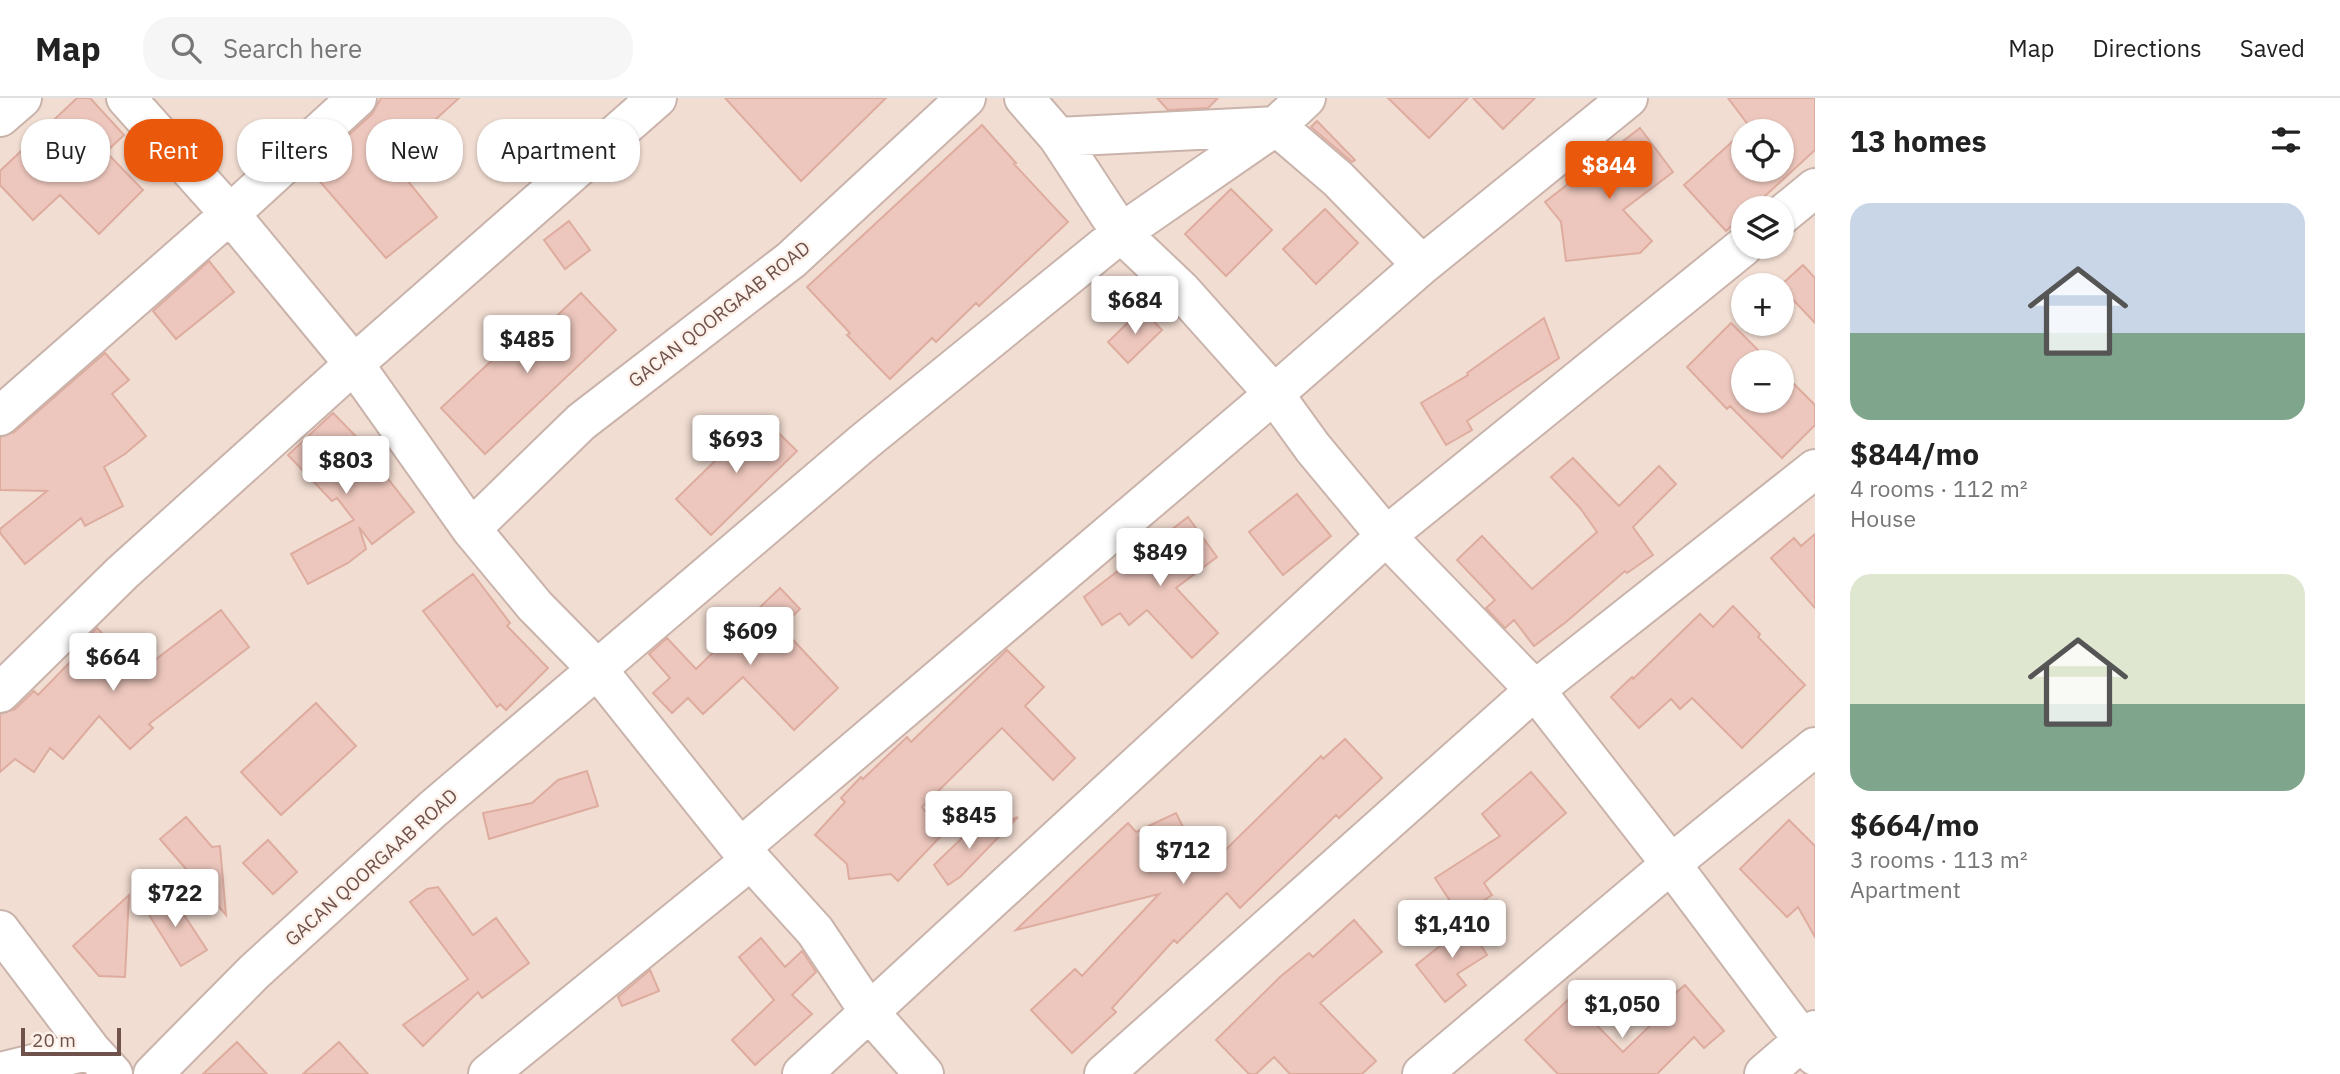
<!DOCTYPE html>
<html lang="en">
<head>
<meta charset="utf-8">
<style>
	:root { --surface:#fff; --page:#f6f6f6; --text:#222; --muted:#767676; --line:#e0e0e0; --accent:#ea580c }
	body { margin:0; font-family:"IBM Plex Sans",sans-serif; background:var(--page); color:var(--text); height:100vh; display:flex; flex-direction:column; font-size:26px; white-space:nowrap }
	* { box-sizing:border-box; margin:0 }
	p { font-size:23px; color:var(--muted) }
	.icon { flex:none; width:38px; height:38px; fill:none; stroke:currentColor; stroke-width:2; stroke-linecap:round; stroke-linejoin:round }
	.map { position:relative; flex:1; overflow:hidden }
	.sheet { display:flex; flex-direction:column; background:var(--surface); width:525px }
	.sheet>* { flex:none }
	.hud { position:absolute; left:21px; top:21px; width:665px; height:63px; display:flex; gap:14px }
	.tools { position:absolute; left:1731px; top:21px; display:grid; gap:14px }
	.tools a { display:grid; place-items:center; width:63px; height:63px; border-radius:50%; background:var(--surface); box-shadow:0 2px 5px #0004; font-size:35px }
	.scale { position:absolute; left:21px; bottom:18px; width:100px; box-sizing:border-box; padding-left:7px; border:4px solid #6f524c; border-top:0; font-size:19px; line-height:24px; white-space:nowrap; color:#6f524c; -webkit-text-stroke:5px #fdf1e9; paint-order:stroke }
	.price { position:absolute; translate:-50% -60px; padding:0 16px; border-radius:7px; background:#fff; color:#222; font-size:23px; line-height:46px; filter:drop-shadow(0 2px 4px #0008) }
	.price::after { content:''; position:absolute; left:50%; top:42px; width:21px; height:16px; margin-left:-10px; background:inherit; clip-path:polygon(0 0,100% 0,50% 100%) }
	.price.on { background:var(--accent); color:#fff }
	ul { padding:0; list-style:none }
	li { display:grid; align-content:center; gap:14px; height:371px; padding:0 35px }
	li span { display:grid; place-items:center; height:217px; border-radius:21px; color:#555 }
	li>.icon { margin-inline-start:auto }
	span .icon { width:126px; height:126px; fill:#fffc; stroke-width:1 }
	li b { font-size:30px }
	h2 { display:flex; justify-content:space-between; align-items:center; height:84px; padding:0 35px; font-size:30px }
	.pill { padding:0 24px; border-radius:28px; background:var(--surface); box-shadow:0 2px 5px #0004; font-size:24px; line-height:63px }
	.pill.on { background:var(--accent); color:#fff }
	header { display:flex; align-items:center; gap:42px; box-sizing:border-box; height:98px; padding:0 35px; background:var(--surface); border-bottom:2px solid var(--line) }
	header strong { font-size:33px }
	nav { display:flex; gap:38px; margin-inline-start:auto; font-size:24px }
	.search { width:490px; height:63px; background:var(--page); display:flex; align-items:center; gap:18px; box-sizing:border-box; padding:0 24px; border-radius:28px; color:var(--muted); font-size:26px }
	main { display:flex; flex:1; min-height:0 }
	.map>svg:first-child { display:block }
	.residential { fill:#f1ddd2; fill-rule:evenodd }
	.building { fill:#edc7bd; stroke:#deac9f; stroke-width:2 }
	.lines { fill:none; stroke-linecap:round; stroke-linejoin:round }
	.minor-casing { stroke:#c9b3ab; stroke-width:42 }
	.minor { stroke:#fff; stroke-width:38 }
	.labels { text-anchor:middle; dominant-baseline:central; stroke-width:5; stroke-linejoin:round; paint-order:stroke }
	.street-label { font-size:19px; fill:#6f524c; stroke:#fdf1e9 }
</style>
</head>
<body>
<header>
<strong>Map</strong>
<div class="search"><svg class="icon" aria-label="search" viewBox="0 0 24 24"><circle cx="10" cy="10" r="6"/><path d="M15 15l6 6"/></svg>Search here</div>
<nav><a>Map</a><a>Directions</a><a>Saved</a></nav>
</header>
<main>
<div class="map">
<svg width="1815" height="976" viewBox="0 0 1815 976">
	<rect width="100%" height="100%" fill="#faede3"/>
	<path class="residential" d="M0 0H1815V976H0ZM1743 33H1782V72H1743ZM1743 110H1782V149H1743ZM1743 187H1782V226H1743ZM1743 264H1782V303H1743Z"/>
	<path class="building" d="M77 0H90L124 37 106 54 143 92 99 136 60 97 33 122 0 87V73Z
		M381 0H459L391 62 437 119 386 160 310 72 372 16Z
		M725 0H886L801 83Z
		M1157 0H1218L1208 10 1168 12Z
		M1388 0H1468L1429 40Z
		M1473 0H1535L1503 31Z
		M1728 0H1815V52L1752 110H1743V118L1726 133 1684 87 1743 34V72H1782V33H1743L1749 28Z
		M1317 23 1355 62 1352 64 1311 29Z
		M982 27 1016 65 1014 66 1068 124 979 208 976 205 936 244 932 240 890 281 847 237 850 235 807 189Z
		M1640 30 1673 74 1623 112 1652 143 1640 155 1566 163 1561 124 1545 104Z
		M1231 91 1272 132 1226 178 1185 136Z
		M1325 111 1358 145 1316 186 1283 151Z
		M569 123 590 152 565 171 544 142Z
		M209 163 234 194 176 241 153 213Z
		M1803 167 1815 180V225L1782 190 1781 187Z
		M581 195 616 232 485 356 441 310 503 252 511 261Z
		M1142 211 1162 232 1128 265 1108 244Z
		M1544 220 1559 260 1467 323 1472 332 1446 347 1421 305 1468 277 1467 275Z
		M1731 225 1770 264H1743V303H1782V276H1784L1815 307V327L1782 360 1730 308 1727 311 1687 269Z
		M105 255 129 282 112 296 146 338 125 356 104 369 123 408 85 428 81 420 25 466 0 435V431L47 393 0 392V339L14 334Z
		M333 315 386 369 382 373 414 414 372 446 359 429 366 451 348 465 308 486 291 456 354 422 337 400 332 403 288 357Z
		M761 318 797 353 711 437 676 401Z
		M1573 360 1619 408 1659 368 1676 386 1633 429 1653 457 1627 475 1625 473 1566 524 1534 548 1514 522 1505 530 1486 510 1495 502 1457 462 1482 438 1532 491 1597 434 1580 410 1551 379Z
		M1297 396 1331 438 1283 477 1249 434Z
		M1188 419 1217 459 1176 490 1218 535 1192 560 1147 512 1129 527 1120 515 1102 527 1084 499Z
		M1815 436V510L1771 460 1794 440 1801 448Z
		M473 476 510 525 507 528 548 570 506 612 500 606 497 609 423 513Z
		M780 490 800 511 781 529 838 590 794 632 743 579 703 616 688 600 672 615 653 595 670 580 649 556 667 540 696 571Z
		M1733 508 1760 536 1758 539 1805 587 1742 650 1692 600 1680 611 1671 601 1639 630 1611 599 1632 579 1633 581 1700 516 1713 529Z
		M221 512 249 549 149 626 153 630 130 651 99 618 63 661 50 650 34 674 15 661 0 674V616L15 611 34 593 38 597 81 553 78 549 97 530 139 574Z
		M1007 552 1044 589 1025 608 1075 660 1053 682 1002 630 922 709 942 737 898 783 891 776 849 781 847 766 815 737 845 704 841 700 861 679 863 681 907 639 911 644Z
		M316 605 356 648 281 717 241 674Z
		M1345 641 1382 680 1339 720 1336 717 1240 810 1227 795 1177 845 1174 842 1112 910 1116 914 1072 955 1031 912 1075 871 1082 878 1159 796 1016 832 1128 725 1136 734 1176 715 1205 772 1321 658 1323 661Z
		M587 673 598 708 489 741 483 715 532 705 558 682Z
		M1531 674 1566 715 1484 785 1492 797 1460 818 1435 780 1500 738 1482 716Z
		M186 719 212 749 220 748 226 817 160 741Z
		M1018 719 960 779 948 787 934 767 964 738Z
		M1789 722 1815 748V839L1798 809 1787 819 1740 771Z
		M268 742 297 774 273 796 243 765Z
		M438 789 473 837 496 820 529 865 482 900 478 894 423 948 403 927 468 881 410 804 427 791Z
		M129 797 125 879 99 878 73 848Z
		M173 800 207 852 181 868 139 801Z
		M1465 821 1487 857 1457 876 1466 887 1445 904 1416 867 1445 844 1441 837Z
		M1354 822 1382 854 1320 905 1376 963 1362 976H1290L1274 959 1256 976H1249L1216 942 1280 879 1309 855 1313 859Z
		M761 840 785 869 802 853 816 874 792 897 812 916 755 967 732 942 774 902 739 859Z
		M650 872 659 893 622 908 618 899Z
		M1685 887 1724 933 1704 950 1694 939 1657 976H1558L1525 942 1570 900 1623 954 1669 909 1665 904Z
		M237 944 267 976H203Z
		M339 944 368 976H303Z"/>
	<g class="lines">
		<g class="minor-casing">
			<path id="minor" d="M126 0 230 116 354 266 471 431 535 508 597 571 740 750 815 833 870 915 924 976
				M1024 0 1058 39 1121 135 1181 192 1274 296 1313 350 1386 438 1535 592 1671 766 1815 958
				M0 19 22 0
				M1058 39 1276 28 1338 81 1422 167 1628 0
				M1782 117 1815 90
				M0 318 230 116 357 0
				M471 431 581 324 791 162 966 0
				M0 595 122 475 354 266 657 0
				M740 750 1274 296 1422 167
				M0 832 91 952 113 976
				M0 974 91 952
				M153 976 254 874 433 711 865 343 1121 135 1276 28 1306 0
				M488 976 751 762
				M802 976 1386 438 1743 149
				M1104 976 1535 592 1815 371
				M1422 976 1671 766 1815 649
				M1764 976 1815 932"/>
		</g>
		<use href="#minor" class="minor"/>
	</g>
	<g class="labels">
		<g class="street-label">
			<text transform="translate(719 216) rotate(-38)">GACAN QOORGAAB ROAD</text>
			<text transform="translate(371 769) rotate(-42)">GACAN QOORGAAB ROAD</text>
		</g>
	</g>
</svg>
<div class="tools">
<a><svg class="icon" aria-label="locate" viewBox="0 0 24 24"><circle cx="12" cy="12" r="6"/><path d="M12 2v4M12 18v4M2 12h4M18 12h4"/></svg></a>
<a><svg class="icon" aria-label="layers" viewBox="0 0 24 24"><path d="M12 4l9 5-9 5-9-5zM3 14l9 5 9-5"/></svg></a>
<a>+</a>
<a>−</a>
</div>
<div class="scale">20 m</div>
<b class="price on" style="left:1609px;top:103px">$844</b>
<b class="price" style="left:1135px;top:238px">$684</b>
<b class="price" style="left:527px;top:277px">$485</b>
<b class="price" style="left:736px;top:377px">$693</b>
<b class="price" style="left:346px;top:398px">$803</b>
<b class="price" style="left:1160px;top:490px">$849</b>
<b class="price" style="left:750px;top:569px">$609</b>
<b class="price" style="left:113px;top:595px">$664</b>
<b class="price" style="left:969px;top:753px">$845</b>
<b class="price" style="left:1183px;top:788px">$712</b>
<b class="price" style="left:175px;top:831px">$722</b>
<b class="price" style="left:1452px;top:862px">$1,410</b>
<b class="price" style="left:1622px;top:942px">$1,050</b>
<div class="hud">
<a class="pill">Buy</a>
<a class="pill on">Rent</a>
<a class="pill">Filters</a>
<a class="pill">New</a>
<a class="pill">Apartment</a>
</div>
</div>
<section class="sheet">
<h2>13 homes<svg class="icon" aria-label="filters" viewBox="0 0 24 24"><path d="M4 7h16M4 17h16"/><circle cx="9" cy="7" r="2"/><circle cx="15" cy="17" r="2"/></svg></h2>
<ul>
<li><span style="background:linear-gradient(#c9d6e8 60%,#7fa58c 0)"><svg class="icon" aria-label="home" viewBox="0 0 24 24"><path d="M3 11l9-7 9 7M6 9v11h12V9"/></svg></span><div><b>$844/mo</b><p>4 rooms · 112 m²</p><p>House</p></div></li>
<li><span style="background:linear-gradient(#dfe7d0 60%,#7fa58c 0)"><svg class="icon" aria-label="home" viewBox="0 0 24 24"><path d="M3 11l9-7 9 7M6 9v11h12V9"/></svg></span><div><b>$664/mo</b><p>3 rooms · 113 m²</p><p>Apartment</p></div></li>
</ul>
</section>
</main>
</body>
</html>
